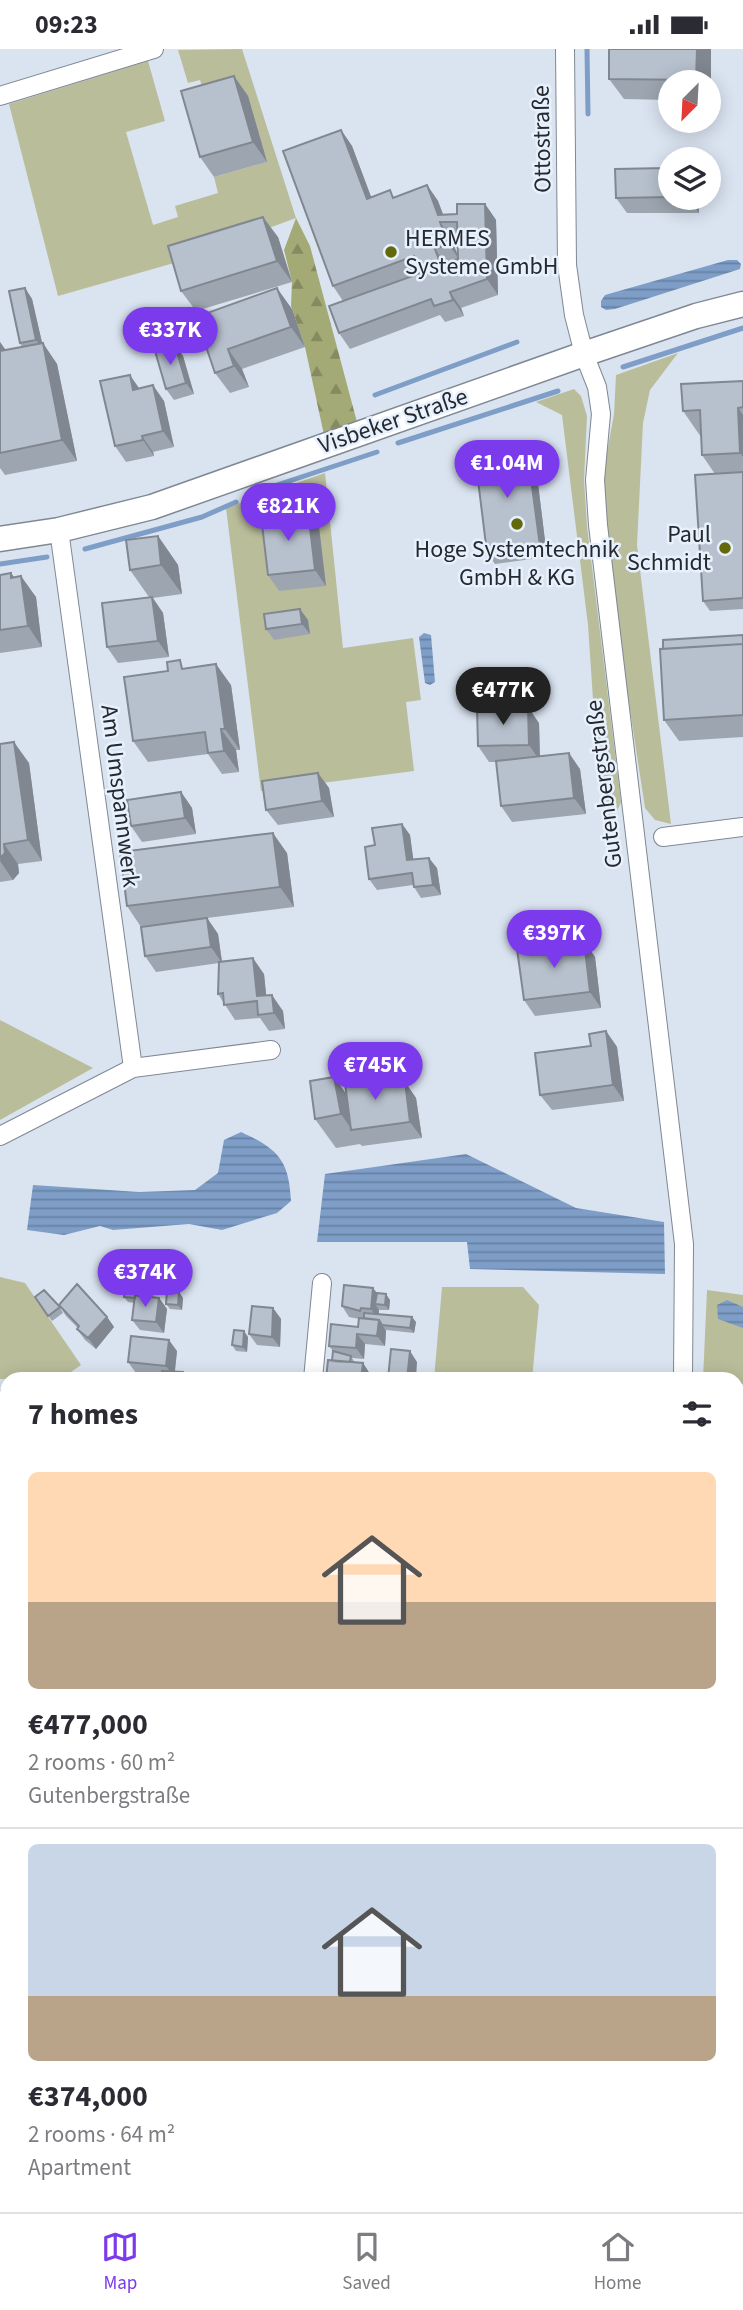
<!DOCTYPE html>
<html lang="en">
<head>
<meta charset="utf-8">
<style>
	:root { --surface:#fff; --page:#f7f7f7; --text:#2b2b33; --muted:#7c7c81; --line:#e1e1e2; --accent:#7c3aed }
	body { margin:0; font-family:"Source Sans 3",sans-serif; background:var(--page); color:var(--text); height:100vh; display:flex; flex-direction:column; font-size:26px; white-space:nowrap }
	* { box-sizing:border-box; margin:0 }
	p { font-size:23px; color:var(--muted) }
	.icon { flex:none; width:38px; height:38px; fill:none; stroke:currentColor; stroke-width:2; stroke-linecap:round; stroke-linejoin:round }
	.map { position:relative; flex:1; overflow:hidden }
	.sheet { position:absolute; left:0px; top:1323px; width:744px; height:840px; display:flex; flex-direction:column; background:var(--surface); border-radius:21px 21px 0 0; box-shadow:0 4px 18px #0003 }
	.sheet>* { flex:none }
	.needle { width:46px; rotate:204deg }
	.tools { position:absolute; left:658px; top:21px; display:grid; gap:14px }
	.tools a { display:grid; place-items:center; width:63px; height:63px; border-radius:50%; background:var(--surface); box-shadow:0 4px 18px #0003; font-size:35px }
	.price { position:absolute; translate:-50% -60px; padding:0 16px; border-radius:24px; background:var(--accent); color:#fff; font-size:23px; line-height:46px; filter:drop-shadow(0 2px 4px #0008) }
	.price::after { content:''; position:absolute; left:50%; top:42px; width:21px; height:16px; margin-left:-10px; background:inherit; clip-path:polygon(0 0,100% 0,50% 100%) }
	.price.on { background:#222; color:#fff }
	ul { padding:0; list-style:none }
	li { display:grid; align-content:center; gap:14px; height:371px; padding:0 28px }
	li+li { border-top:2px solid var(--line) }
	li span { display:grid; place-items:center; height:217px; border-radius:10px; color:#555 }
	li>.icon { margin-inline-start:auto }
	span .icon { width:126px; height:126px; fill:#fffc; stroke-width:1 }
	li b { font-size:30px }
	h2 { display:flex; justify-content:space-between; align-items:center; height:84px; padding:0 28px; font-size:30px }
	.status { display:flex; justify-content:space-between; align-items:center; height:49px; padding:0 35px; background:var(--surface); direction:ltr }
	.status svg { height:19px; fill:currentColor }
	.tab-bar { display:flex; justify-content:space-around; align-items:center; height:98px; border-top:2px solid var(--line); background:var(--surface); font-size:19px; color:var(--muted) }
	.tab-bar a { display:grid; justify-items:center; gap:4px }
	.tab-bar .on { color:var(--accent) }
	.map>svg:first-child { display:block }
	.green { fill:#b9bd9a }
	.forest { fill:url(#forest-firs) }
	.water { fill:url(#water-rules) }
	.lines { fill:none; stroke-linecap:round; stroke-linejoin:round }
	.stream { stroke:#7e9ec8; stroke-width:5 }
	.minor-casing { stroke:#7f8894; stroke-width:20 }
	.secondary-casing { stroke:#7f8894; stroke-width:27 }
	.minor { stroke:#fff; stroke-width:18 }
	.secondary { stroke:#fff; stroke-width:24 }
	.wall { fill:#9da6b0; fill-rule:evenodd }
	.shaded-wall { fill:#808790 }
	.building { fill:#b7c1cd; stroke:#808790; stroke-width:2; fill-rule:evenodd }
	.poi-dot { fill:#636808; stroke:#e7f1fe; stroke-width:2.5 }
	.labels { text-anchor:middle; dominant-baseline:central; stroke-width:5; stroke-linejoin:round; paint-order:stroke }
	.street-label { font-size:24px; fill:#26292e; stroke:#e7f1fe }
	.poi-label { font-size:24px; fill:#26292e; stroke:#e7f1fe; text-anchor:start }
</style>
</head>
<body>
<div class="status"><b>09:23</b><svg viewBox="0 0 49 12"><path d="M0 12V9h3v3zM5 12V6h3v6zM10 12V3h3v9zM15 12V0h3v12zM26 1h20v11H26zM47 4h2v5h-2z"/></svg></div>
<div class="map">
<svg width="743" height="2163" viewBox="0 0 743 2163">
	<defs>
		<pattern id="forest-firs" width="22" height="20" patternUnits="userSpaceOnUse" patternTransform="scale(1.75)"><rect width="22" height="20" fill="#a4aa76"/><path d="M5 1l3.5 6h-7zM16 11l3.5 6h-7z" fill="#858a61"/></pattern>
		<pattern id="water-rules" width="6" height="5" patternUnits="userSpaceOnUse" patternTransform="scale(1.75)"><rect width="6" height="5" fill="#7e9ec8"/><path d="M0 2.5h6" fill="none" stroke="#6781a3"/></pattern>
	</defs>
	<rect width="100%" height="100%" fill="#dae4f1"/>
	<path class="green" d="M242 0 296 169 174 214 58 247 9 55 148 12 165 72 126 83 153 176 178 168 175 157 218 144 214 128 267 113 208 59 200 31 188 34 178 1Z
		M678 304 650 341 643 374 637 496 671 775 655 771 645 759 618 582 602 431 614 365 616 326Z
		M574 340 581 347 587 367 584 431 587 477 621 753 614 769 606 778 597 710 588 576 562 366 536 353Z
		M325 424 343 599 413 589 421 651 406 653 414 722 261 742 226 459Z
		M0 971 93 1019 0 1071Z
		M0 1228 25 1234 81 1316 61 1330H0Z
		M442 1238H523L539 1256 532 1330H434Z
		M707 1241 743 1246V1335L737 1334V1330H703Z
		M737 1651 743 1652V1851L737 1850Z
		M0 1933 7 1934V2069L0 2068Z"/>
	<path class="forest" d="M296 169 310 197 357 373 324 386 305 298 291 257 292 233 284 201Z"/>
	<path class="water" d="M728 211H737L741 215 740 220 615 260 606 261 601 258V252L605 246Z
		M424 584 431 586 435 633 430 636 425 634 419 588Z
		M241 1083C278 1100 289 1111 291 1152L277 1164 222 1181 189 1175 113 1181 100 1177 64 1186 27 1181 33 1136 139 1143 195 1141 218 1124 224 1091Z
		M466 1105 576 1159 664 1173 665 1225 470 1220 467 1193H317L325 1125Z
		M727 1251 743 1258V1279L718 1270 717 1256Z"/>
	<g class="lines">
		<path class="stream" d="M587 0 588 65
			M623 318 743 279
			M375 346 517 293
			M398 394 558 342
			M274 437 377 403
			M85 500 202 468 236 453
			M0 515 47 508"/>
		<g class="minor-casing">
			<path id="minor" d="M565 0 567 216 574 266 584 305 597 338 601 365 595 431 598 476 684 1195 683 1330
				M0 47 154 0
				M663 788 743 778
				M133 1019 271 1001
				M0 1087 133 1019 59 481
				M313 1330 322 1234
				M0 1495 7 1496
				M0 1731 7 1732
				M737 1867H743"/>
		</g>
		<g class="secondary-casing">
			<path id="secondary" d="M0 490 59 481 152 458 584 305 696 267 743 255"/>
		</g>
		<use href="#minor" class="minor"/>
		<use href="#secondary" class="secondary"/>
	</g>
	<path class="wall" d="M609 0H711V51H709V33H670V51L624 50 609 30Z
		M234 27 248 47 267 113 214 128 200 108Z
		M341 81 352 97 371 149 395 148 427 136 438 152 443 166 457 165 485 155 496 171 498 246 461 259 464 267 445 273 440 266 350 300 339 284 343 252 333 237ZM451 189H457L458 206Z
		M687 108 688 110H670V149H698L699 164H627L616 149 615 120 667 119V109Z
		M278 188 292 233 196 262 181 242Z
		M25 239 32 250 42 294 57 315 77 412 5 426 0 419V293L5 301 22 298 20 294Z
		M292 260 305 298 242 320 249 338 230 344 215 324 196 268Z
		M175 296 183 307 194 345 174 351 166 340Z
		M743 332V560L710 562 703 552 715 425 702 406 701 388 683 362Z
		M139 339 164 352 174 398 153 403 154 407 126 413 115 397Z
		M527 400 535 410 547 508 495 515 487 504 479 439 474 431Z
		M319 478 326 537 279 542 268 526Z
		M158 487 178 516 182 545 153 549 163 564 169 608 118 614 107 598 149 548 130 521Z
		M11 524 14 528 36 548 42 598 0 604V526Z
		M308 571 310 585 274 591 266 580Z
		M743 586V688L679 692 664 671Z
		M186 619 231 636 240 701H236L239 723 222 725 208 705 148 713 133 692Z
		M539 674 540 707 580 720 586 765 512 773 501 757 496 713H489L478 697Z
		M0 695 29 714 42 812 18 815 19 824 13 831 0 833Z
		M318 724 329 739 334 768 278 776 266 761Z
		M181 743 192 759 196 785 142 793 131 777Z
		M402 775 410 786 413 811 437 819 441 846 421 849 414 838 413 836 377 841 369 830 375 796Z
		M287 804 294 858 207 869 218 885 222 912 264 925 266 946 283 962 285 980 269 982 260 969 235 971 218 945 219 914 156 923 145 907 201 870 141 878 127 857Z
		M584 892 595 908 601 959 535 967 524 951Z
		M606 982 617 998 624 1052 552 1061 540 1046Z
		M374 1022 383 1036 405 1033 416 1049 422 1089 362 1097 360 1095 336 1099 315 1070Z
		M144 1236 143 1247 159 1249 167 1260 164 1284 140 1281 132 1271 134 1254 128 1253 124 1248Z
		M373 1239 377 1244 390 1251 389 1261H379V1265L416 1273 414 1284 386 1281 385 1297 365 1295 364 1310 352 1309 355 1314H363L370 1325V1330H326L332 1312 333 1302 329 1297 358 1278 359 1270 349 1268 342 1257Z
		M35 1248 60 1258 63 1264 52 1272Z
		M183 1249 182 1261 170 1260 166 1255Z
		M59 1256 107 1268 114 1278 96 1300 85 1291 77 1280 78 1279 66 1267Z
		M273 1259 281 1270 280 1298 257 1296 249 1285Z
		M248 1288 247 1303 236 1302 232 1296Z
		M177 1302 175 1323 187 1329 136 1324 128 1313Z
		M0 1341 7 1343V1381L0 1380Z
		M743 1341V1435L737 1426V1359Z
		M7 1389V1431L0 1429V1407L3 1408Z
		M7 1443V1483H5L0 1476V1448Z
		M0 1511H4L7 1515V1543L0 1542Z
		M0 1636 7 1637V1678L4 1674 7 1663 0 1662Z
		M7 1880V1923L0 1915V1905Z"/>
	<path class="shaded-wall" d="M697 0H711V51L709 48V33H698L696 31Z
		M234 27 248 47 267 113 253 93Z
		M341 81 352 97 378 166 367 150Z
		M427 136 438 152 446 173 438 166Z
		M688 149H698L699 164Z
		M485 155 496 171 498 246 487 230Z
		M263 168 278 188 292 233 277 212Z
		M440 173 451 189 459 210 448 195Z
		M435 200 446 216H441Z
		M25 239 32 250 44 302 36 291Z
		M277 239 292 260 305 298 291 278Z
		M450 243 461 259 464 267 453 251Z
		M0 293 5 300 10 324 0 310Z
		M43 294 57 315 77 412 62 391Z
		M175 296 183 307 194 345 186 334Z
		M228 300 242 320 249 338 234 317Z
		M130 326 141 342 133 341Z
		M153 336 164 352 174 398 163 382Z
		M738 359 743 366V408L740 404Z
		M142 387 153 403 154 407 143 391Z
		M527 400 535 410 547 508 540 497Z
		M308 462 319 478 326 537 315 521Z
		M158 487 178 516 182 545 161 516Z
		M11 524 23 541 21 527 36 548 42 598 28 577 11 529Z
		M152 548 163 564 169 608 158 592Z
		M300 560 308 571 310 585 302 575Z
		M216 615 231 636 240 701 225 680Z
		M528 658 539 674 540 712 529 696Z
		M221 680 236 701 239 723 224 702Z
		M14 693 29 714 42 812 28 791Z
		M569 704 580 720 586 765 574 749Z
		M318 724 329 739 334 768 322 752Z
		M181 743 192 759 196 785 185 769Z
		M402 775 410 786 415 822 407 811Z
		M273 784 287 804 294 858 280 838Z
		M4 795 18 815 19 824 13 831 0 812Z
		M429 809 437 819 441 846 433 836Z
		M207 869 218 885 222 914 211 898Z
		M584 892 595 908 601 959 590 943Z
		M253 909 264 925 268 963 257 947Z
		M272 946 283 962 285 980 274 964Z
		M606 982 617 998 624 1052 613 1036Z
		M374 1022 385 1038 376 1037Z
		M334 1028 355 1057 352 1081 341 1065Z
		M405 1033 416 1049 422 1089 410 1073Z
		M141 1230 144 1236 143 1254 139 1249Z
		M373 1239 381 1250 375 1255 379 1261 378 1271 371 1260Z
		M179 1243 183 1249 182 1261 178 1256Z
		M386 1245 390 1251 389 1261 385 1256Z
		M159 1249 167 1260 164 1284 156 1273Z
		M273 1259 281 1270 280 1298 272 1288Z
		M107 1268 114 1278 96 1300 88 1289Z
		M412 1268 416 1273 414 1284 410 1279Z
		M379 1271 386 1282 385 1297 377 1287Z
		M244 1282 248 1288 247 1303 243 1298Z
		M357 1285 365 1295 364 1310 356 1299Z
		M169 1291 177 1302 174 1328 166 1317Z
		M410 1302 417 1313 416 1330H407Z
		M363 1314 370 1325V1330H361Z
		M4 1511 7 1515V1540L2 1532Z"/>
	<path class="building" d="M609 0H697L696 31 609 30Z
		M234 27 253 93 200 108 181 42Z
		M341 81 367 150 390 141 393 149 427 136 438 166 457 165V155H485L487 230 450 243 453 251 434 257 431 250 339 284 329 257 421 224 414 207 333 237 283 102ZM440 173H457L458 210 441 216 435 200 448 195Z
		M687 108V110H670V148L616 149 615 120 667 119V109Z
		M263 168 277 212 181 242 168 197Z
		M25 239 36 291 20 294 9 242Z
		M277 239 291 278 228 300 234 317 215 324 196 268Z
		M43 294 62 391 0 404V302Z
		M175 296 186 334 166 340 155 302Z
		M130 326 133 341 153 336 163 382 142 387 143 391 115 397 100 332Z
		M743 332V358L738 359 740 404 702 406 700 361 683 362 681 335Z
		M527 400 540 497 487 504 478 431H474L471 407Z
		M743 423V549L703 552 695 426Z
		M308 462 315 521 268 526 261 467Z
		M158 487 161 516 130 521 126 491Z
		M11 524V529L21 527 28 577 0 581V526Z
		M152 548 158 592 107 598 102 554Z
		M300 560 302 575 266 580 264 565Z
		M743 586V595L663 600V591Z
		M743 595V666L664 671 660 600Z
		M180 611 182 620 216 615 225 680H221L224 702 208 704 205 683 133 692 124 628 168 622 167 613Z
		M528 658 529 696 478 697 477 659Z
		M14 693 28 791 4 795 5 804 0 809V695Z
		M569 704 574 749 501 757 496 712Z
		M318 724 322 752 266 761 262 732Z
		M181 743 185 769 131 777 127 751Z
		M402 775 407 811 429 809 433 836 414 838 412 824 369 830 365 798 375 796 372 779Z
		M273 784 280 838 127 857 120 803Z
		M207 869 211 898 145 907 141 878Z
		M584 892 590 943 524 951 517 900Z
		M253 909 257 947 272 946 274 964 258 966 257 952 224 956 223 944 218 945 219 913Z
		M606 982 613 1036 540 1046 535 1004 591 997 589 985Z
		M374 1022 376 1037 405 1033 410 1073 351 1081 344 1026Z
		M334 1028 341 1065 315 1070 310 1032Z
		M126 1229 141 1230 139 1247 135 1246V1249L124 1248Z
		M77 1235 107 1268 88 1289 77 1280 79 1277 59 1256Z
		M344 1236 373 1239 371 1260 361 1259 360 1262 342 1257Z
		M44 1241 60 1258 48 1267 35 1248Z
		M167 1242 179 1243 178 1256 166 1255Z
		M377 1244 386 1245 385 1256 375 1255Z
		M135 1246 159 1249 156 1273 132 1271Z
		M252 1257 273 1259 272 1288 249 1285Z
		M364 1264 412 1268 410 1279 382 1276 379 1271 364 1269Z
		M359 1269 379 1271 377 1287 357 1285 356 1299 329 1297 331 1275 358 1278Z
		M234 1281 244 1282 243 1298 232 1296Z
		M131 1287 169 1291 166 1317 128 1313Z
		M391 1300 410 1302 407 1330H388Z
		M333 1302 351 1307 350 1313 332 1312Z
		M328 1311 363 1314 361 1330H326Z
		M162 1322 183 1323V1330H162Z
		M739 1340 743 1341V1419L737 1418V1359Z
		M0 1341 7 1343V1371L0 1370Z
		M6 1389H7V1413L2 1412Z
		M0 1407 3 1408 2 1412 7 1417V1426L0 1425Z
		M2 1443H7V1473H0V1448Z
		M743 1451V1480L740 1479Z
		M0 1511H4L2 1532H0Z
		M7 1567V1583H5Z
		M0 1636 7 1637V1646L5 1658 0 1657Z
		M7 1662V1675L4 1674Z
		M7 1880V1915L0 1913V1905Z"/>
	<g class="poi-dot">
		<circle cx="391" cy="203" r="7"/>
		<circle cx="517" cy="475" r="7"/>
		<circle cx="725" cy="499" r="7"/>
	</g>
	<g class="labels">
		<g class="street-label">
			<text transform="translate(542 90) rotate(-91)">Ottostraße</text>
			<text transform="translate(393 372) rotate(-19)">Visbeker Straße</text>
			<text transform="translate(604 735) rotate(-97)">Gutenbergstraße</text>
			<text transform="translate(120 747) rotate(83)">Am Umspannwerk</text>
		</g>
		<g class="poi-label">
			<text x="405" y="189">HERMES<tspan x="405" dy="28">Systeme GmbH</tspan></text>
			<text x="711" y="485" text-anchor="end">Paul<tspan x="711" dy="28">Schmidt</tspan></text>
			<text x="517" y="500" text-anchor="middle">Hoge Systemtechnik<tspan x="517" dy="28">GmbH &amp; KG</tspan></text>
		</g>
	</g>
</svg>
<div class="tools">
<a><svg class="needle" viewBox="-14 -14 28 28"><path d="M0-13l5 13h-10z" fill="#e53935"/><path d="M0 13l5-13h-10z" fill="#7c7c81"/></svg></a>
<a><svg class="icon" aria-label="layers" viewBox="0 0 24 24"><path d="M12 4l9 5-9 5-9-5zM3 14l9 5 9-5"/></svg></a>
</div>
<b class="price" style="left:170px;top:318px">€337K</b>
<b class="price" style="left:507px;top:451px">€1.04M</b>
<b class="price" style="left:288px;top:494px">€821K</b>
<b class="price on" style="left:503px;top:678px">€477K</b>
<b class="price" style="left:554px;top:921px">€397K</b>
<b class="price" style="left:375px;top:1053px">€745K</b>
<b class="price" style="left:145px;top:1260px">€374K</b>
<section class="sheet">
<h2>7 homes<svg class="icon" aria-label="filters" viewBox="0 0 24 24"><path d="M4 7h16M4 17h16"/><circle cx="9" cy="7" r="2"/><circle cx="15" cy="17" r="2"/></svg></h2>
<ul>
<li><span style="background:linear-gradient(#ffd9b3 60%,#b9a48a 0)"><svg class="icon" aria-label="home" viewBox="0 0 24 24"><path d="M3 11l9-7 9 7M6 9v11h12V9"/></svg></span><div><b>€477,000</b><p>2 rooms · 60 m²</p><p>Gutenbergstraße</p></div></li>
<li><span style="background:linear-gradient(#c9d6e8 70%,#b9a48a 0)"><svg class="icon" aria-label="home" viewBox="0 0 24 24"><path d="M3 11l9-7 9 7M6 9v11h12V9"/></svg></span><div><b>€374,000</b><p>2 rooms · 64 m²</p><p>Apartment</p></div></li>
</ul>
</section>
</div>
<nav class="tab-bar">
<a class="on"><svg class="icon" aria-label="map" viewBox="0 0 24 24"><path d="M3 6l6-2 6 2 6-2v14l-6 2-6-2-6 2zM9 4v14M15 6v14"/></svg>Map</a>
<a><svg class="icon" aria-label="saved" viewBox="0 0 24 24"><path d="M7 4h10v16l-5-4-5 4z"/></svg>Saved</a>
<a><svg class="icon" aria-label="home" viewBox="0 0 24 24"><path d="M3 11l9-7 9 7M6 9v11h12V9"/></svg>Home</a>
</nav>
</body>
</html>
